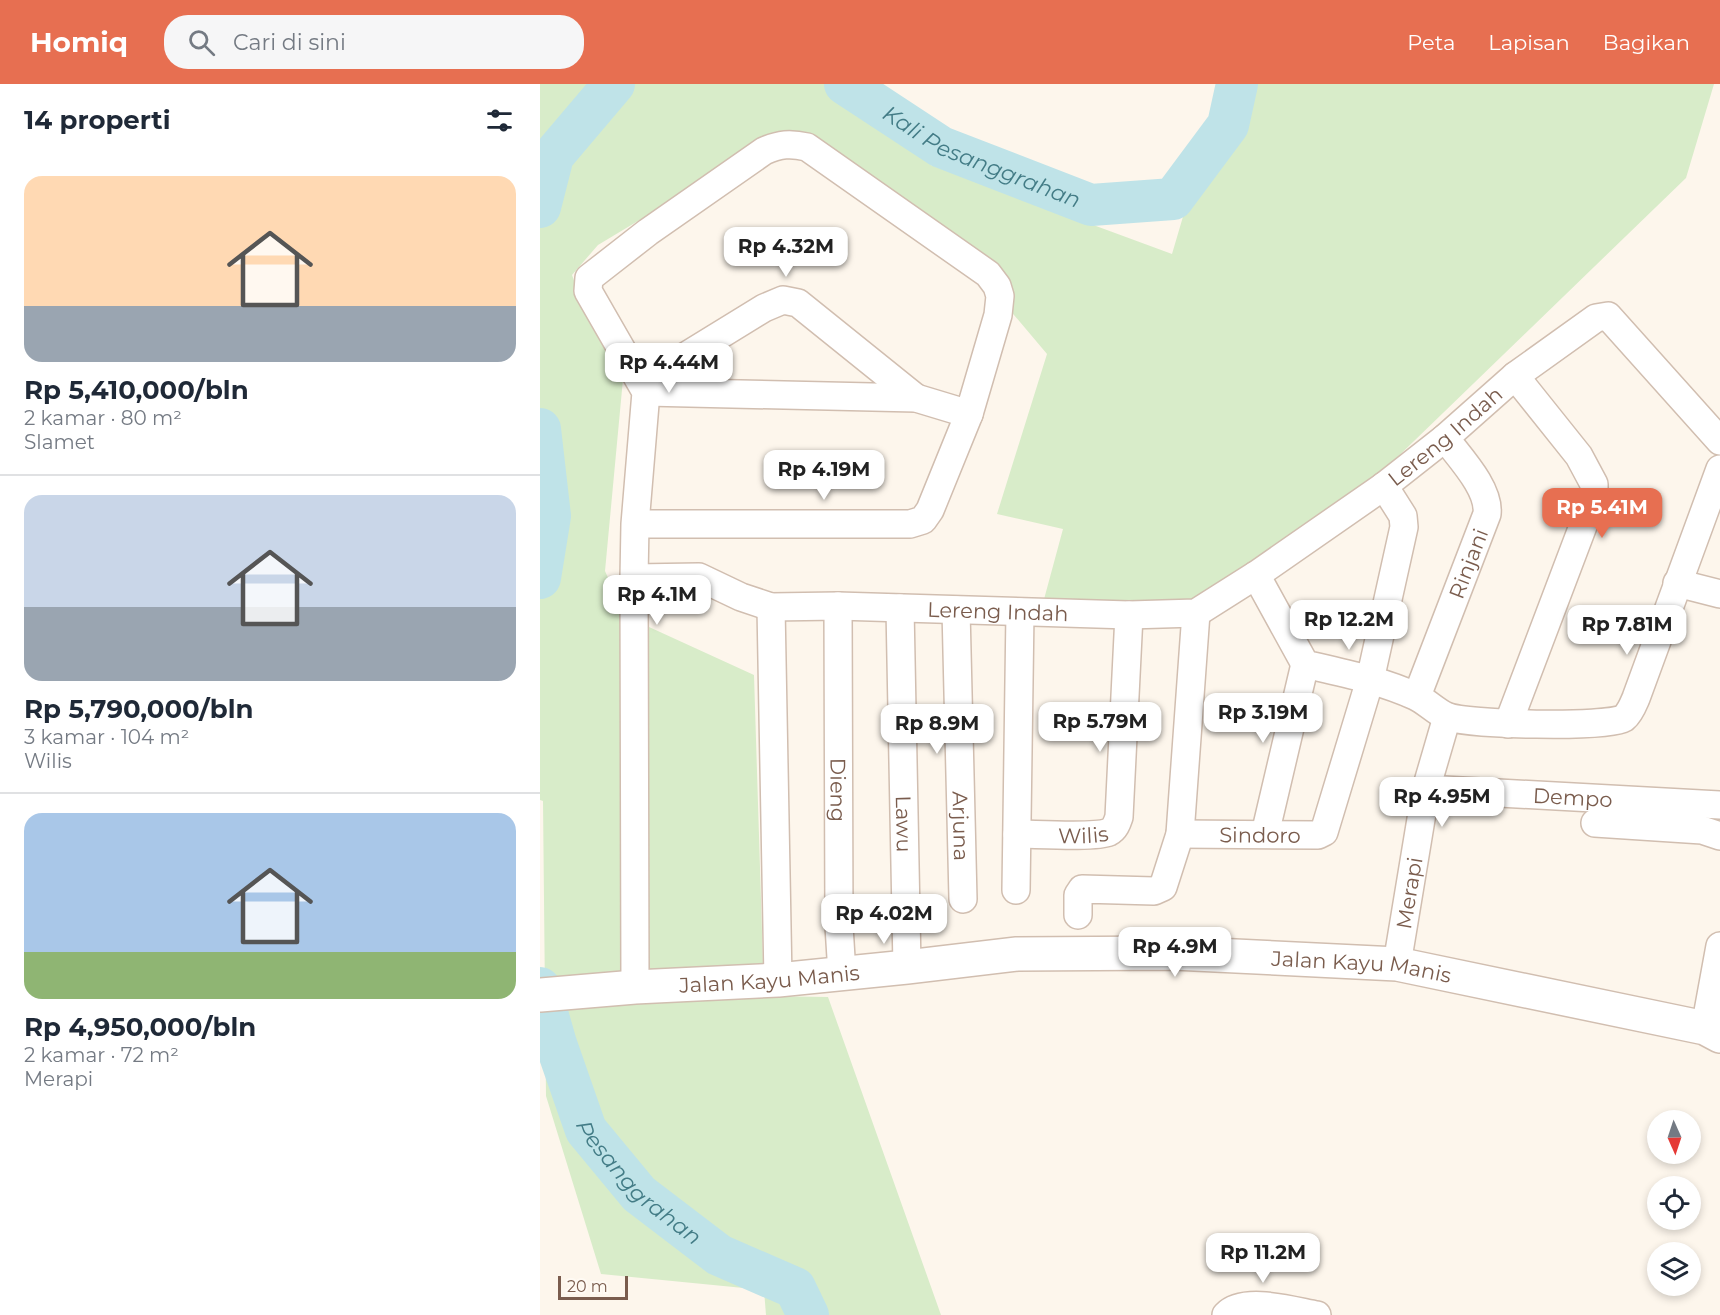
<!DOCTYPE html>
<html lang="id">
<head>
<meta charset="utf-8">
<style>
	:root { --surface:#fff; --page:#f6f6f7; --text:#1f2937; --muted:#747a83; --line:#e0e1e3; --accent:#e76f51 }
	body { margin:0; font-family:Montserrat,sans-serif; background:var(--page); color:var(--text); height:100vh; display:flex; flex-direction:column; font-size:22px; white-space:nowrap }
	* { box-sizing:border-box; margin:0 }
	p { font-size:20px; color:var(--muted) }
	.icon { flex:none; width:33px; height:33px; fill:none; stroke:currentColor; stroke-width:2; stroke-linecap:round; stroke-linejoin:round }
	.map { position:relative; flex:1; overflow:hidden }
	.sheet { display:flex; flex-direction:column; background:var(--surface); width:540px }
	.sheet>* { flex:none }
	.needle { width:39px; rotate:177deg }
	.tools { position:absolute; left:1107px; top:1026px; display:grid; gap:12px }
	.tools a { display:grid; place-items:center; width:54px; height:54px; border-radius:50%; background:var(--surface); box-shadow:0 3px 9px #0003; font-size:30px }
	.scale { position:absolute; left:18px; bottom:15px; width:70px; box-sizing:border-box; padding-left:6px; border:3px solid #7a5c4d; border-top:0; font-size:16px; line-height:21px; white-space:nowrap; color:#7a5c4d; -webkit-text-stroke:4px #fffaf3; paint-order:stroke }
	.price { position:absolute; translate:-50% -51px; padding:0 14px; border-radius:12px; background:#fff; color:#222; font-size:20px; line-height:39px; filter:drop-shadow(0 2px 3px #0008) }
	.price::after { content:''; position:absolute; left:50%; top:36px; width:18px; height:14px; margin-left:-9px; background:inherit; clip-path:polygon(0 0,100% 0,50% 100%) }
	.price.current { background:var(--accent); color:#fff }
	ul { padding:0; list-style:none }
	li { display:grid; align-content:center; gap:12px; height:318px; padding:0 24px }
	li+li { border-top:2px solid var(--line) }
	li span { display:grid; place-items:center; height:186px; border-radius:18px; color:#555 }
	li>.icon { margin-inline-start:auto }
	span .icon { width:108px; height:108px; fill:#fffc; stroke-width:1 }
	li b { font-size:26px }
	h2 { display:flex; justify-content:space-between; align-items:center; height:72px; padding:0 24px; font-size:26px }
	header { display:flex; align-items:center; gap:36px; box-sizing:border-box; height:84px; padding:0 30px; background:var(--accent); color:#fff }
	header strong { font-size:28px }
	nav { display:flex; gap:33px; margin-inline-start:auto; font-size:21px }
	.search { width:420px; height:54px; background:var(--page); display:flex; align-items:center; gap:15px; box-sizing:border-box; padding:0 21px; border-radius:24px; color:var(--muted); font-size:22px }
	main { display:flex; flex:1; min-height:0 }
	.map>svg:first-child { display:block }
	.green { fill:#d8ecc9 }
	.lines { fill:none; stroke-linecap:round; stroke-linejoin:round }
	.river { stroke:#bfe3e8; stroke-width:42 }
	.minor-casing { stroke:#d1beb0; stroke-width:30 }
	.tertiary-casing { stroke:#d1beb0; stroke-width:36 }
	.minor { stroke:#fff; stroke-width:27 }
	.tertiary { stroke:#fff; stroke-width:33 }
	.labels { text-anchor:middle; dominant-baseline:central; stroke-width:5; stroke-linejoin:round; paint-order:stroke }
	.street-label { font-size:21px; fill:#7a5c4d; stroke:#fffaf3 }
	.water-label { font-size:22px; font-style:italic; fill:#437c86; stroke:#fffaf3 }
</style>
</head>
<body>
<header>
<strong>Homiq</strong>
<div class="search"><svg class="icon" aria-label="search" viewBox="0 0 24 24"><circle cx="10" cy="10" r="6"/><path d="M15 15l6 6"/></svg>Cari di sini</div>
<nav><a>Peta</a><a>Lapisan</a><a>Bagikan</a></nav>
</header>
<main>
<section class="sheet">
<h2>14 properti<svg class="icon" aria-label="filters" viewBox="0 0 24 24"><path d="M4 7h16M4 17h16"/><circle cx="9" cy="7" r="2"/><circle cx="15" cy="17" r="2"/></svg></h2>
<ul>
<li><span style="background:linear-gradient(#ffd9b3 70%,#9aa5b1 0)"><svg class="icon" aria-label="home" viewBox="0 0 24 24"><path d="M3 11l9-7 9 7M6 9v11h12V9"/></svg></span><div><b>Rp 5,410,000/bln</b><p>2 kamar · 80 m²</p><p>Slamet</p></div></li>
<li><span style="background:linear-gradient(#c9d6e8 60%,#9aa5b1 0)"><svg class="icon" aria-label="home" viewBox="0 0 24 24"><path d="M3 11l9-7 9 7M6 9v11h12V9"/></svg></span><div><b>Rp 5,790,000/bln</b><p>3 kamar · 104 m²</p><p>Wilis</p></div></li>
<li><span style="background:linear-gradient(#a9c7e8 75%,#8fb573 0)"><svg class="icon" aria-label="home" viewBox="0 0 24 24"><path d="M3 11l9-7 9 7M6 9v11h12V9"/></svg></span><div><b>Rp 4,950,000/bln</b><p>2 kamar · 72 m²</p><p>Merapi</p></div></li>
</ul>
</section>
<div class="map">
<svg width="1180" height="1231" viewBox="0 0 1180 1231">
	<rect width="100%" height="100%" fill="#fdf6ec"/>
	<path class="green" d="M0 0H328L330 10 391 81 632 170 682 0H1174L1146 94 813 416 644 521 503 519 523 445 457 430 507 270 452 205 246 48 58 161 32 191 49 238 83 295 65 487 85 532 214 591 224 912 288 913 401 1231H226L224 1206 61 1190 6 1012 3 717 0 716Z"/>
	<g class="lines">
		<g class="river">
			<path id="s1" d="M305 0 401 63 551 121 633 115 688 41 697 0"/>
			<path d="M0 123 13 72 74 0"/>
			<path d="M0 345 10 432 0 494"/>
			<path id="s2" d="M0 904 16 960 46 1046 99 1110 179 1171 255 1204 268 1231"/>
		</g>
		<g class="minor-casing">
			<g id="minor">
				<path d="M102 299 224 224 243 216 258 219 376 314"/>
				<path d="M106 308 376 314 429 330"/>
				<path d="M716 491 765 580C802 589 840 596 875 612 886 617 895 627 906 632 925 641 1068 644 1084 634 1090 629 1093 621 1096 614L1180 385"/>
				<path id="s3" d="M94 494 159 493 201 513 231 523 298 522 589 531 656 529 716 491 844 402 905 354 975 292 1056 234 1068 232 1180 357"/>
				<path d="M1137 499 1180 510"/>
				<path id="s4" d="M298 522 299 842 302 890"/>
				<path d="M231 523 238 896"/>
				<path id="s5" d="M360 524 367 883"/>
				<path id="s6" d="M416 526 423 815"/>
				<path id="s7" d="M877 612 947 430C950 405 920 374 905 354"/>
				<path d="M968 640 1054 413V400L1039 372 975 292"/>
				<path id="s8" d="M886 705 1180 721"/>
				<path d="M1055 739 1162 746 1180 752"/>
				<path id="s9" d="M477 750C495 750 555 754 569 748 575 745 577 739 579 733L589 531"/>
				<path id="s10" d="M640 750 778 751 784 748 830 596 864 443 863 432 844 402"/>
				<path d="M725 750 765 580"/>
				<path d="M476 806 480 528"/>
				<path d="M538 831V811L542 805 614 807 623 803 640 750 656 529"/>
				<path id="s11" d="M857 880 886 705 907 633"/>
				<path d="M95 903 94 494 95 440 106 308 48 207 49 194 108 148 224 67C240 60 250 59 267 63L448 190 457 202 460 212 458 231 429 330 390 426 383 436 370 440H95"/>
				<path d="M1165 944 1180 862"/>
				<path d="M686 1231C704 1212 754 1227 777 1231"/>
			</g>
		</g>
		<g class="tertiary-casing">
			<g id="tertiary">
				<path id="s12" d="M0 911 95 903 238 896 367 883 477 870 634 869 857 880 1165 944 1180 952"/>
			</g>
		</g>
		<use href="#minor" class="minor"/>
		<use href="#tertiary" class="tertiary"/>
	</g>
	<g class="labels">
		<g class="street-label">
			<text stroke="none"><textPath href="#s3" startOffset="874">Lereng Indah</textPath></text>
			<text stroke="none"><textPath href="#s7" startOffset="142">Rinjani</textPath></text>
			<text stroke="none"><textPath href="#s3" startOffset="370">Lereng Indah</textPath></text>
			<text stroke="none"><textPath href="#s4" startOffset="184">Dieng</textPath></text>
			<text stroke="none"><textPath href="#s8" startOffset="147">Dempo</textPath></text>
			<text stroke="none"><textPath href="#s5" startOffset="216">Lawu</textPath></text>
			<text stroke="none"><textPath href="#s6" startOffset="216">Arjuna</textPath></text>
			<text stroke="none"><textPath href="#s9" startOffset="66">Wilis</textPath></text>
			<text stroke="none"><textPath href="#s10" startOffset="80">Sindoro</textPath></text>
			<text stroke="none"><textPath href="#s11" startOffset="72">Merapi</textPath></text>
			<text stroke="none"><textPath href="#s12" startOffset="824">Jalan Kayu Manis</textPath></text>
			<text stroke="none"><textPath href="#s12" startOffset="230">Jalan Kayu Manis</textPath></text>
		</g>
		<g class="water-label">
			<text stroke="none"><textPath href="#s1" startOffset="156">Kali Pesanggrahan</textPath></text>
			<text stroke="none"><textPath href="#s2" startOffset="224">Pesanggrahan</textPath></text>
		</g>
	</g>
</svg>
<div class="tools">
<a><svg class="needle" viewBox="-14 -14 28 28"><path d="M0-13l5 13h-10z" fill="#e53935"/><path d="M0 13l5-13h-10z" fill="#747a83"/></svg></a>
<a><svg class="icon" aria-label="locate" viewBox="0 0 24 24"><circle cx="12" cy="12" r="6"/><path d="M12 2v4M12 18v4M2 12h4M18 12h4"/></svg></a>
<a><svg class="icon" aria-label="layers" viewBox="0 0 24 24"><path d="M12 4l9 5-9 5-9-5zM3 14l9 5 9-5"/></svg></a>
</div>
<div class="scale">20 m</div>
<b class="price" style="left:246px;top:194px">Rp 4.32M</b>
<b class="price" style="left:129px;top:310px">Rp 4.44M</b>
<b class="price" style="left:284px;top:417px">Rp 4.19M</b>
<b class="price current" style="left:1062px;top:455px">Rp 5.41M</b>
<b class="price" style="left:117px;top:542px">Rp 4.1M</b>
<b class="price" style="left:809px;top:567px">Rp 12.2M</b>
<b class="price" style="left:1087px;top:572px">Rp 7.81M</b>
<b class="price" style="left:723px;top:660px">Rp 3.19M</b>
<b class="price" style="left:560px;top:669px">Rp 5.79M</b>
<b class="price" style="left:397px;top:671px">Rp 8.9M</b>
<b class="price" style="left:902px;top:744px">Rp 4.95M</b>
<b class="price" style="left:344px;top:861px">Rp 4.02M</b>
<b class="price" style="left:635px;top:894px">Rp 4.9M</b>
<b class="price" style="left:723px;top:1200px">Rp 11.2M</b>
</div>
</main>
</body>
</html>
